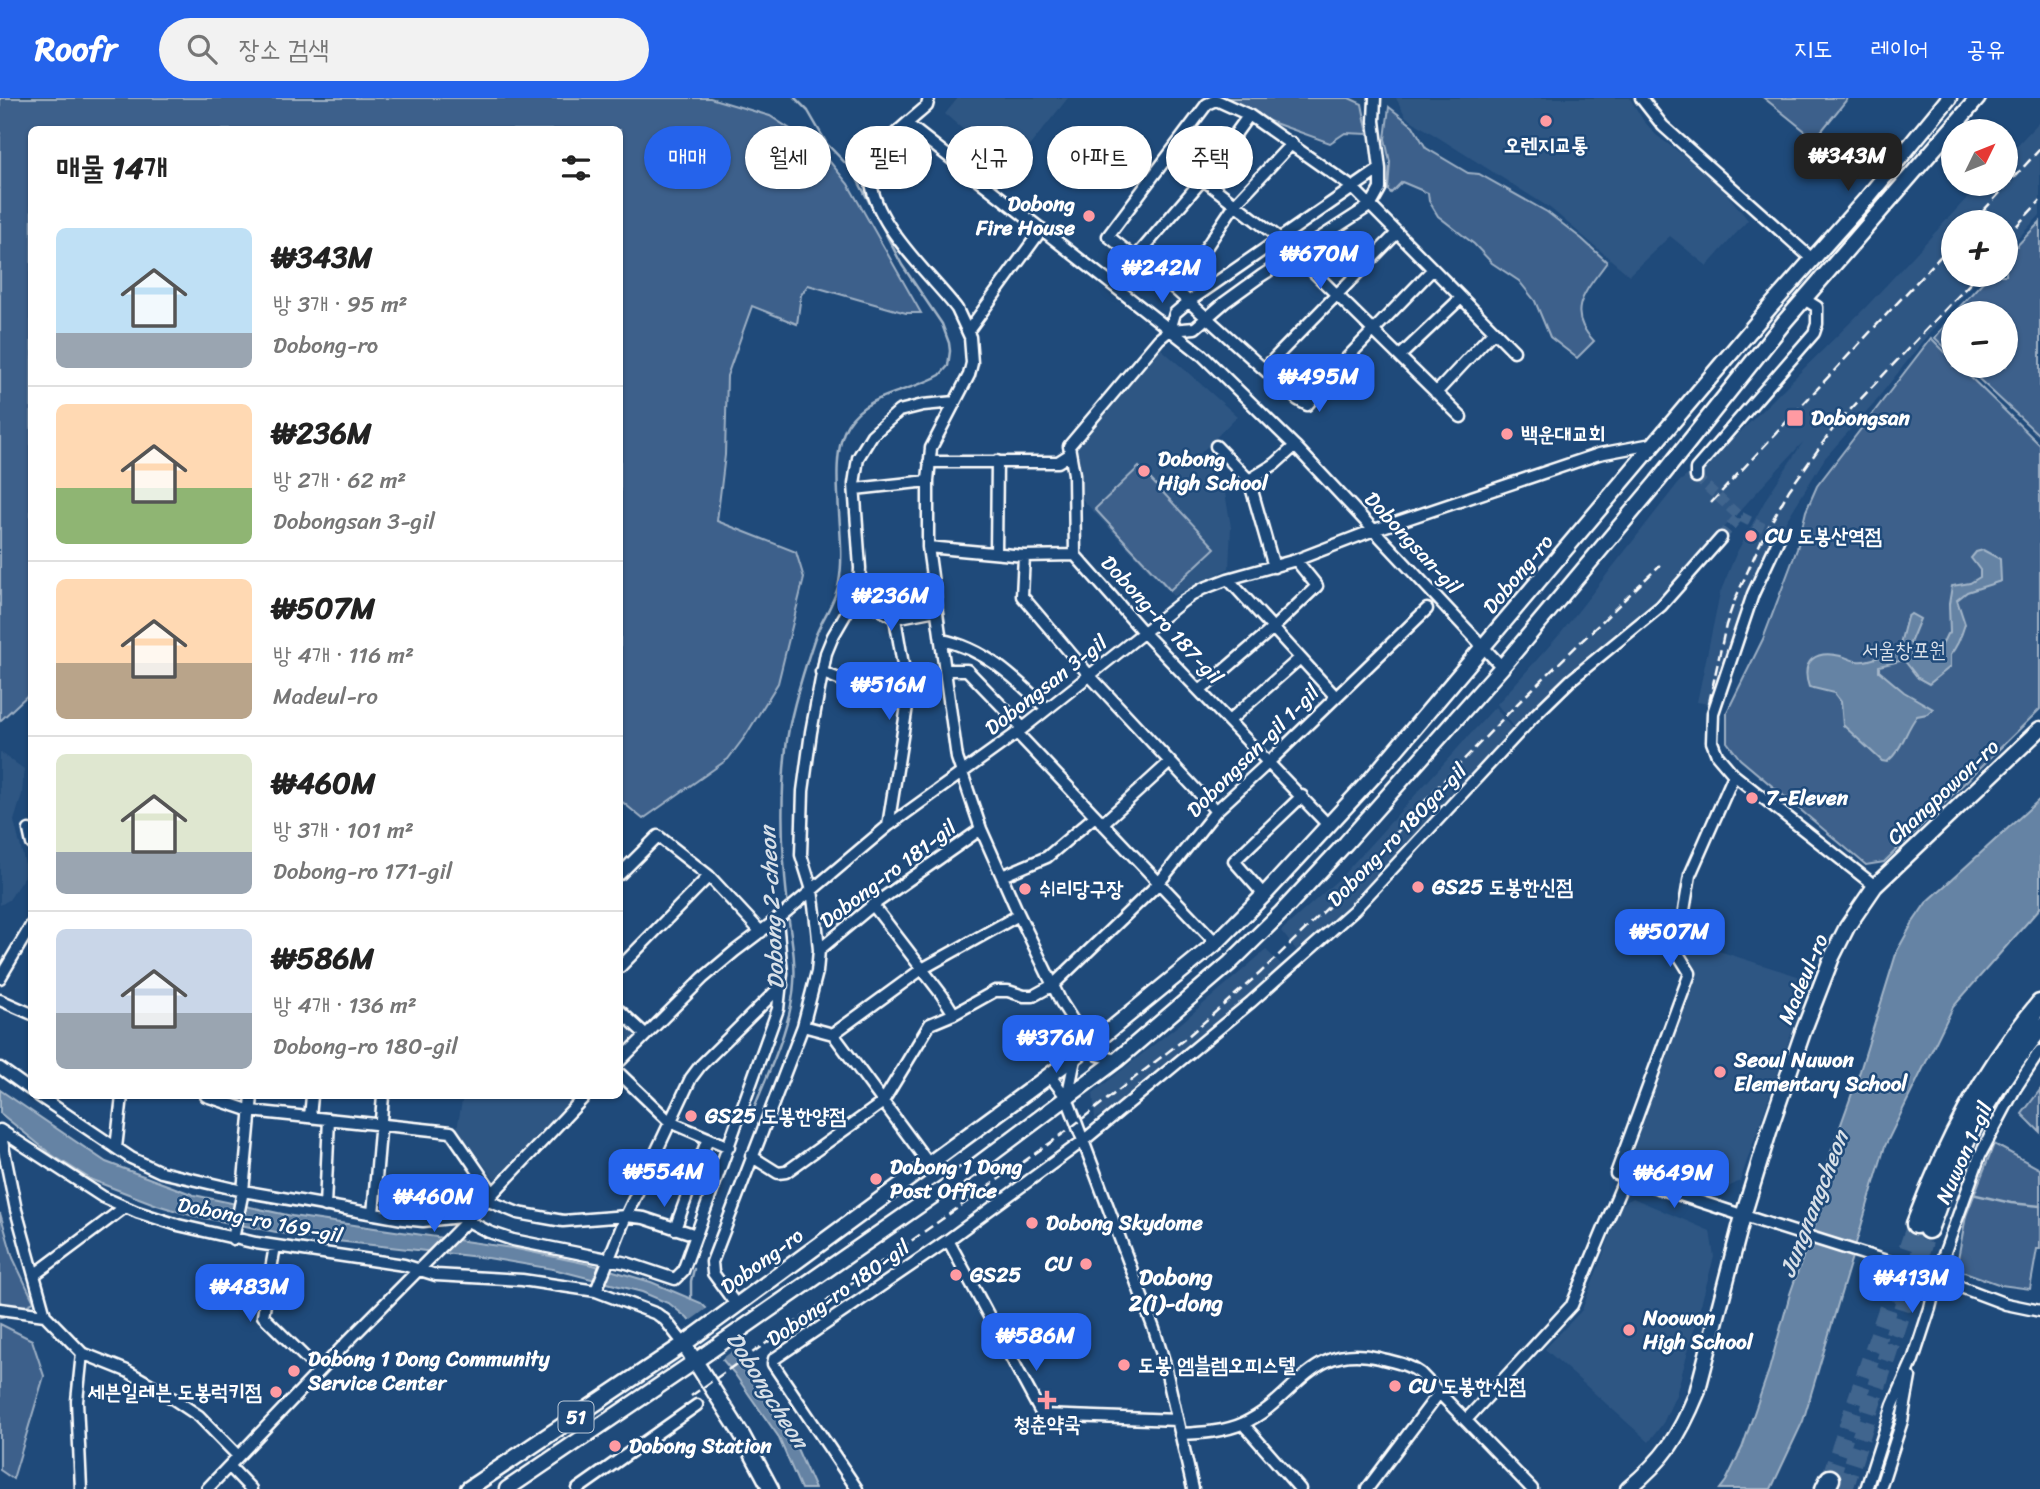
<!DOCTYPE html>
<html lang="ko">
<head>
<meta charset="utf-8">
<style>
	:root { --surface:#fff; --page:#f2f2f2; --text:#222; --muted:#767676; --line:#e0e0e0; --accent:#2563eb }
	body { margin:0; font-family:Sriracha,"Poor Story",sans-serif; background:var(--page); color:var(--text); height:100vh; display:flex; flex-direction:column; font-size:26px; white-space:nowrap }
	* { box-sizing:border-box; margin:0 }
	p { font-size:23px; color:var(--muted) }
	.icon { flex:none; width:38px; height:38px; fill:none; stroke:currentColor; stroke-width:2; stroke-linecap:round; stroke-linejoin:round }
	.map { position:relative; flex:1; overflow:hidden }
	.side { position:absolute; left:28px; top:28px; width:595px; height:973px; display:flex; flex-direction:column; background:var(--surface); border-radius:10px; box-shadow:0 2px 5px #0004 }
	.side>* { flex:none }
	.top-card { position:absolute; left:644px; top:28px; width:665px; height:63px; display:flex; gap:14px }
	.needle { width:46px; rotate:47deg }
	.controls { position:absolute; left:1941px; top:21px; display:grid; gap:14px }
	.controls a { display:grid; place-items:center; width:77px; height:77px; border-radius:50%; background:var(--surface); box-shadow:0 2px 5px #0004; font-size:35px }
	.price { position:absolute; translate:-50% -60px; padding:0 16px; border-radius:14px; background:var(--accent); color:#fff; font-size:23px; line-height:46px; filter:drop-shadow(0 2px 4px #0008) }
	.price::after { content:''; position:absolute; left:50%; top:42px; width:21px; height:16px; margin-left:-10px; background:inherit; clip-path:polygon(0 0,100% 0,50% 100%) }
	.price.on { background:#222; color:#fff }
	ul { padding:0; list-style:none }
	li { display:flex; align-items:center; gap:21px; height:175px; padding:0 28px }
	li+li { border-top:2px solid var(--line) }
	li span { display:grid; place-items:center; flex:none; width:196px; height:140px; border-radius:10px; color:#555 }
	li>.icon { margin-inline-start:auto }
	span .icon { width:84px; height:84px; fill:#fffc; stroke-width:1 }
	li b { font-size:30px }
	h2 { display:flex; justify-content:space-between; align-items:center; height:84px; padding:0 28px; font-size:30px }
	.tag { padding:0 24px; border-radius:32px; background:var(--surface); box-shadow:0 2px 5px #0004; font-size:24px; line-height:63px }
	.tag.on { background:var(--accent); color:#fff }
	header { display:flex; align-items:center; gap:42px; box-sizing:border-box; height:98px; padding:0 35px; background:var(--accent); color:#fff }
	header strong { font-size:33px }
	nav { display:flex; gap:38px; margin-inline-start:auto; font-size:24px }
	.search { width:490px; height:63px; background:var(--page); display:flex; align-items:center; gap:18px; box-sizing:border-box; padding:0 24px; border-radius:38px; color:var(--muted); font-size:26px }
	.map>svg:first-child { display:block }
	.built { fill:#2e5683 }
	.green { fill:#3c618b; stroke:#9eb0c5; stroke-width:2 }
	.water { fill:#6583a4; stroke:#a3b5c8; stroke-width:2 }
	.pier { fill:#1f4a7a }
	.lines { fill:none; stroke-linecap:round; stroke-linejoin:round }
	.stream { stroke:#a3b5c8; stroke-width:2.5 }
	.street-tunnel { stroke:#41658e; stroke-width:10; stroke-dasharray:10 5; stroke-linecap:butt }
	.highway-tunnel { stroke:#41658e; stroke-width:18; stroke-dasharray:18 9; stroke-linecap:butt }
	.street-casing { stroke:#fff; stroke-width:15 }
	.secondary-casing { stroke:#fff; stroke-width:19 }
	.primary-casing { stroke:#fff; stroke-width:19 }
	.highway-casing { stroke:#fff; stroke-width:23 }
	.street { stroke:#1f4a7a; stroke-width:10 }
	.secondary { stroke:#1f4a7a; stroke-width:14 }
	.primary { stroke:#1f4a7a; stroke-width:14 }
	.highway { stroke:#1f4a7a; stroke-width:18 }
	.rail { stroke:#fff; stroke-width:2.5; stroke-dasharray:10 5; stroke-linecap:butt }
	.street-bridge-casing { stroke:#fff; stroke-width:15; stroke-linecap:butt }
	.street-bridge { stroke:#1f4a7a; stroke-width:10 }
	.poi-dot { fill:#ff9aa2; stroke:#1f4a7a; stroke-width:2.5 }
	.labels { text-anchor:middle; dominant-baseline:central; stroke-width:5; stroke-linejoin:round; paint-order:stroke }
	.shield { fill:#1f4a7a; stroke:#bcc9d7; stroke-width:2 }
	.shield-label { font-size:19px; font-weight:bold; fill:#fff }
	.poi-label { font-size:21px; font-weight:bold; fill:#fff; stroke:#1f4a7a; text-anchor:start }
	.street-label { font-size:21px; fill:#fff; stroke:#1f4a7a }
	.park-label { font-size:21px; fill:#d8dfe8; stroke:#1f4a7a }
	.water-label { font-size:23px; font-style:italic; fill:#d8e0e8; stroke:#1f4a7a }
	.neighbourhood-label { font-size:23px; font-weight:bold; fill:#fff; stroke:#1f4a7a }
</style>
</head>
<body>
<header>
<strong>Roofr</strong>
<div class="search"><svg class="icon" aria-label="search" viewBox="0 0 24 24"><circle cx="10" cy="10" r="6"/><path d="M15 15l6 6"/></svg>장소 검색</div>
<nav><a>지도</a><a>레이어</a><a>공유</a></nav>
</header>
<div class="map">
<svg width="2040" height="1391" viewBox="0 0 2040 1391">
	<rect width="100%" height="100%" fill="#1f4a7a"/>
	<filter id="ink" filterUnits="userSpaceOnUse"><feTurbulence type="fractalNoise" baseFrequency=".0143" numOctaves="2"/><feDisplacementMap in="SourceGraphic" scale="14" xChannelSelector="R" yChannelSelector="G"/><feConvolveMatrix kernelMatrix="1 2 1 2 8 2 1 2 1" color-interpolation-filters="sRGB"/></filter>
	<g filter="url(#ink)">
		<path class="built" d="M958 0H1068L1010 72 945 16Z
			M1396 0H1630L1643 22 1656 37 1714 80 1748 122 1707 168 1670 138 1629 177 1550 110 1406 19Z
			M2040 23V117L2006 153V124H1953V177H1983L1945 216 1873 306 1825 360 1770 449 1714 607 1697 604 1720 495 1736 456 1767 399 1803 344 1644 517 1589 557 1514 629 1497 606 1561 535 1679 384 1734 340 1865 210 1980 86H2006V59Z
			M1159 249 1237 318 1198 358 1224 389 1231 429 1229 470 1173 498 1078 397 1075 344Z
			M1495 609 1513 632 1430 719 1357 803 1297 853 1281 833 1341 779Z
			M0 654 24 671 22 696 14 723 27 774 9 802 0 807Z
			M1687 843 1810 882 1740 1083 1709 1099 1629 1065 1697 873 1686 853Z
			M1266 852 1284 869 1117 1007 1095 1021 1093 995 1180 926Z
			M620 920 636 936 620 953Z
			M463 998H577L495 1082 457 1031Z
			M1633 1100 1710 1133 1714 1159 1676 1297 1663 1325 1649 1344 1545 1251 1582 1212 1622 1106Z"/>
		<path class="green" d="M0 0H710L770 18 818 49 848 86 921 215H906L808 187 801 197 797 226 752 208 727 278 725 357 717 423 796 454 804 480 778 585 746 637 728 661 643 721 620 702V32H32L31 594 0 623Z
			M1216 0H1349L1362 6 1368 36 1345 35 1330 45 1266 22 1258 15H1244Z
			M1764 0H1848L1815 41Z
			M1389 9 1413 28 1426 50 1468 75 1479 76 1547 114 1582 141 1607 164C1588 191 1563 213 1594 243L1577 260 1550 239 1535 203 1519 183 1492 165 1474 146 1438 118 1429 103 1428 95 1402 84 1391 95 1388 92 1390 64 1385 41Z
			M2040 124V338L1965 268H2006V215H1954L1989 177H2006V159Z
			M1953 217V257L1935 240Z
			M1931 240 1953 262V268H1959L2040 347V611L1884 764 1866 767 1740 661 1727 644V614L1763 541 1797 451 1806 413 1817 388Z
			M1139 369 1215 450 1170 492 1095 411Z
			M2040 992V1034L2022 1016Z
			M1994 1046 2040 1071V1151H2037L2030 1191 2001 1187 1956 1171 1966 1118Z
			M0 1115 13 1160 34 1204 0 1220Z
			M0 1226 32 1242 44 1278 13 1381 0 1372Z"/>
		<path class="water" d="M1983 452 2000 461 2001 483 1967 494 1957 502 1965 526C1962 536 1957 549 1950 557V569L1929 586 1918 580 1904 562 1879 568V573L1904 594 1933 611 1927 616 1917 618C1905 633 1903 651 1887 664L1882 663 1843 627 1841 604 1834 595 1809 589C1800 562 1816 552 1841 558 1847 559 1852 563 1857 563 1870 565 1882 556 1894 554L1900 546 1907 519 1911 516 1920 521 1910 545 1926 557 1936 559 1947 536 1950 535 1949 506 1952 488 1970 485 1980 479V472L1971 460 1976 454Z
			M2040 701V810L1953 909 1885 1048 1803 1323 1771 1391H1720L1726 1383 1742 1350 1769 1272 1790 1196 1815 1124 1810 1113 1860 973 1897 853 1913 824 1926 805Z
			M0 992 106 1064 194 1097 292 1118 512 1150 593 1167 651 1184 701 1205 713 1217 761 1289 795 1346 815 1391H801L778 1338 734 1275 687 1220 670 1206 642 1194 553 1171 488 1160 301 1139 190 1117 157 1107 92 1082 52 1057 0 1015Z"/>
		<path class="pier" d="M709 1209 738 1249 719 1263 687 1225Z"/>
		<g class="lines">
			<path class="stream" d="M788 809C782 757 780 703 786 650 789 620 804 572 814 542 820 523 836 504 839 484 848 440 825 364 848 326 867 295 911 294 940 277L948 268 950 253 949 245 942 226 902 167 853 73 827 46 808 13 795 0
				M753 1013C768 974 792 927 794 885 796 862 791 839 788 816
				M1972 1096 2011 1105 2040 1108
				M691 1201V1183L694 1171"/>
			<path class="street-tunnel" d="M1696 379 1739 418 1780 438
				M1721 440 1739 418"/>
			<path class="highway-tunnel" d="M1830 1381 1916 1126
				M1844 1391 1928 1131"/>
			<g class="street-casing">
				<path id="street" d="M929 0 927 8C915 19 879 47 874 61 854 110 931 176 957 211L970 239 972 265 969 277 931 350 928 383V449L957 660 981 731 1019 817 1061 904 1089 948 1098 957 1117 962
					M1641 0 1663 28 1812 161
					M907 26 1202 257 1295 348 1502 569
					M1170 56 1279 140 1461 319
					M1136 159 1203 81 1249 17
					M1433 171 1344 263 1307 307 1298 302 1177 193 1108 138 1207 6 1216 2 1249 17 1353 90 1514 253
					M1177 193 1235 106 1292 45
					M1170 232 1159 241 1069 348 1074 376 1075 457 1144 535 1329 728
					M1170 232 1195 230 1225 204 1261 178 1371 107 1380 91V71L1374 23 1375 0
					M1170 232 1175 215 1188 204 1380 71
					M968 233 1042 131
					M1400 258 1461 200
					M1264 271 1397 135
					M1436 295 1494 233
					M1216 348 1249 382 1274 469
					M929 364H1058L1069 357
					M1696 379V371L1814 235 1817 226V209L1804 201
					M1249 382 1275 366 1295 348
					M855 391 928 383
					M1780 438 1753 496 1713 615 1712 644 1717 657 1734 677 1875 788
					M928 449 1024 458 1075 457
					M996 455 997 363
					M1024 458 1022 498 1090 578 1216 713
					M1228 481 1335 598
					M857 498 895 520 936 512
					M941 542C985 550 1017 582 1047 611
					M946 572H967L1023 630
					M821 574 907 608
					M1201 592 1272 531 1317 488 1296 462
					M1230 622 1299 561
					M1017 635 1216 845
					M1734 677 1690 777 1677 854 1690 875 1616 1076 1772 1127
					M1102 726 1170 664
					M888 728 907 608V590L895 520
					M29 732 32 746
					M620 776 658 738 709 778 761 834
					M1002 778 1047 759 1095 718
					M1264 797 1234 763 1302 698
					M873 807 942 897 954 916
					M819 852 873 807 981 731
					M620 869 709 778
					M0 880 32 826
					M0 902 32 916
					M620 913 645 936
					M803 928 833 936 929 1066
					M833 936 922 871 1019 817
					M620 963 703 880 735 853 780 819 888 728 1017 635 1183 503 1202 491 1228 481 1296 462 1374 432 1599 356 1652 346
					M0 970 32 993
					M620 976 670 1024 729 1049
					M1050 978 1067 1000 1154 1231 1164 1263 1193 1391
					M39 998 131 1060 161 1074 243 1093 403 1121 423 1123 460 1119 489 1134 513 1142 627 1165 675 1181 683 1173 778 911 782 875 777 822
					M206 998 251 1013 451 1034 493 1095
					M1067 1000 1080 937
					M310 1019 312 998
					M0 1032 103 1099 137 1114 178 1127 256 1145 404 1167 436 1177 522 1182 596 1193 657 1216 665 1222 684 1246
					M0 1033 16 1112 45 1217 82 1255 127 1273 157 1290 199 1318 238 1358
					M116 1050 122 998
					M751 1058 778 1075 786 1074 882 1005 930 926 954 916 995 893H1008L1024 898H1033L1053 887 1158 786 1216 713 1269 664 1427 511
					M486 1102 518 1115 563 1123 626 1118 644 1120 696 1137
					M325 1108 329 1021
					M373 1116 383 998
					M675 1131 708 1040
					M233 1141 243 1093 252 998
					M948 1142 1042 1317 1177 1322
					M275 1148 263 1218 319 1273
					M1921 1174 2006 1206 2040 1213
					M34 1177 125 1109
					M596 1193 626 1118 691 980 700 968 782 887
					M737 1208 713 1175 712 1164 803 928 817 874 819 852 817 831 812 792 801 757 803 693 811 634 826 555 833 538 859 493 860 470 854 386 858 360 872 337 899 313 923 307 955 304
					M0 1211 45 1217
					M1466 1322 1572 1207 1625 1080
					M1243 1326 1300 1391
					M1180 1336C1201 1335 1224 1334 1244 1325 1295 1302 1310 1243 1379 1260 1394 1264 1408 1266 1420 1275L1532 1391
					M229 1368 251 1391
					M81 1391 77 1303 82 1255
					M207 1391 348 1243 463 1127 585 998
					M578 1391 697 1307
					M857 1391 773 1266 774 1261 948 1142 1083 1043 1251 904 1354 812 1536 616 1572 581 1661 508 1721 440
					M1367 1391 1439 1295
					M1866 1391 1893 1307 1913 1262 1930 1210 1942 1162 1980 1057 2015 991 2040 953
					M1880 1391 1902 1323 1910 1279"/>
			</g>
			<g class="secondary-casing">
				<path id="secondary" d="M694 1264 973 1070 1117 962 1230 865 1281 815 1346 745 1502 569 1657 384 1785 223 1978 0
					M771 1391 742 1337 684 1246 1099 941 1216 845 1264 797 1372 680 1770 209 1867 100 1949 0
					M1628 1391C1665 1360 1679 1339 1697 1295L1743 1118 1772 1024 1803 934 1832 859 1847 829 1875 788 2040 631"/>
			</g>
			<g class="primary-casing">
				<path id="primary" d="M468 1391 684 1246
					M507 1391 694 1264"/>
			</g>
			<g class="highway-casing">
				<path id="highway" d="M1916 1126C1947 1044 1984 974 2040 906
					M1928 1131C1935 1114 1940 1097 1947 1081 1970 1026 2003 975 2040 929
					M1825 1391 1830 1381"/>
			</g>
			<use href="#street" class="street"/>
			<use href="#secondary" class="secondary"/>
			<use href="#primary" class="primary"/>
			<use href="#highway" class="highway"/>
			<path class="rail" d="M1973 124 2040 51
				M2006 139 2040 103
				M1711 405 1953 145
				M1709 605 1726 527 1734 504 1762 441 1789 392 1835 328 1978 177
				M691 1298 1060 1038 1187 939 1260 875 1344 794 1432 695 1517 606 1660 467"/>
			<g class="street-bridge-casing">
				<path id="street-bridge" d="M1772 1127 1921 1174"/>
			</g>
			<use href="#street-bridge" class="street-bridge"/>
		</g>
	</g>
	<g class="poi-dot">
		<circle cx="1546" cy="23" r="7"/>
		<circle cx="1089" cy="118" r="7"/>
		<rect x="1786" y="311" width="18" height="18" rx="3.5"/>
		<circle cx="1507" cy="336" r="7"/>
		<circle cx="1144" cy="373" r="7"/>
		<circle cx="1751" cy="438" r="7"/>
		<circle cx="1752" cy="700" r="7"/>
		<circle cx="1418" cy="789" r="7"/>
		<circle cx="1025" cy="791" r="7"/>
		<circle cx="1720" cy="974" r="7"/>
		<circle cx="691" cy="1018" r="7"/>
		<circle cx="876" cy="1081" r="7"/>
		<circle cx="1032" cy="1125" r="7"/>
		<circle cx="1086" cy="1166" r="7"/>
		<circle cx="956" cy="1177" r="7"/>
		<circle cx="1629" cy="1232" r="7"/>
		<circle cx="1124" cy="1267" r="7"/>
		<circle cx="294" cy="1273" r="7"/>
		<circle cx="1395" cy="1288" r="7"/>
		<circle cx="276" cy="1294" r="7"/>
		<path d="M1043.5 1291.5h7v7h7v7h-7v7h-7v-7h-7v-7h7z"/>
		<circle cx="615" cy="1348" r="7"/>
	</g>
	<g class="labels">
		<rect class="shield" x="558.5" y="1303.5" width="35" height="31" rx="5"/>
		<g class="shield-label">
			<text x="576" y="1319">51</text>
		</g>
		<g class="poi-label">
			<text x="1546" y="47" text-anchor="middle">오렌지교통</text>
			<text x="1075" y="106" text-anchor="end">Dobong<tspan x="1075" dy="24">Fire House</tspan></text>
			<text x="1811" y="320">Dobongsan</text>
			<text x="1521" y="336">백운대교회</text>
			<text x="1158" y="361">Dobong<tspan x="1158" dy="24">High School</tspan></text>
			<text x="1765" y="438">CU 도봉산역점</text>
			<text x="1766" y="700">7-Eleven</text>
			<text x="1432" y="789">GS25 도봉한신점</text>
			<text x="1039" y="791">쉬리당구장</text>
			<text x="1734" y="962">Seoul Nuwon<tspan x="1734" dy="24">Elementary School</tspan></text>
			<text x="705" y="1018">GS25 도봉한양점</text>
			<text x="890" y="1069">Dobong 1 Dong<tspan x="890" dy="24">Post Office</tspan></text>
			<text x="1046" y="1125">Dobong Skydome</text>
			<text x="1072" y="1166" text-anchor="end">CU</text>
			<text x="970" y="1177">GS25</text>
			<text x="1643" y="1220">Noowon<tspan x="1643" dy="24">High School</tspan></text>
			<text x="308" y="1261">Dobong 1 Dong Community<tspan x="308" dy="24">Service Center</tspan></text>
			<text x="1138" y="1267">도봉 엠블렘오피스텔</text>
			<text x="1409" y="1288">CU 도봉한신점</text>
			<text x="262" y="1294" text-anchor="end">세븐일레븐 도봉럭키점</text>
			<text x="1047" y="1326" text-anchor="middle">청춘약국</text>
			<text x="629" y="1348">Dobong Station</text>
		</g>
		<g class="street-label">
			<text transform="translate(1413 445) rotate(47)">Dobongsan-gil</text>
			<text transform="translate(1518 476) rotate(-50)">Dobong-ro</text>
			<text transform="translate(1162 522) rotate(47)">Dobong-ro 187-gil</text>
			<text transform="translate(1046 587) rotate(-38)">Dobongsan 3-gil</text>
			<text transform="translate(1253 653) rotate(-45)">Dobongsan-gil 1-gil</text>
			<text transform="translate(1943 694) rotate(-43)">Changpowon-ro</text>
			<text transform="translate(1397 737) rotate(-46)">Dobong-ro 180ga-gil</text>
			<text transform="translate(888 776) rotate(-37)">Dobong-ro 181-gil</text>
			<text transform="translate(1803 881) rotate(-67)">Madeul-ro</text>
			<text transform="translate(1964 1055) rotate(-66)">Nuwon 1-gil</text>
			<text transform="translate(260 1122) rotate(11)">Dobong-ro 169-gil</text>
			<text transform="translate(762 1163) rotate(-36)">Dobong-ro</text>
			<text transform="translate(838 1195) rotate(-35)">Dobong-ro 180-gil</text>
		</g>
		<g class="park-label">
			<text x="1904" y="552">서울창포원</text>
		</g>
		<g class="water-label">
			<text transform="translate(772 810) rotate(-93)">Dobong 2-cheon</text>
			<text transform="translate(1814 1106) rotate(-69)">Jungnangcheon</text>
			<text transform="translate(767 1292) rotate(58)">Dobongcheon</text>
		</g>
		<g class="neighbourhood-label">
			<text x="1176" y="1179">Dobong<tspan x="1176" dy="26">2(i)-dong</tspan></text>
		</g>
	</g>
</svg>
<div class="controls">
<a><svg class="needle" viewBox="-14 -14 28 28"><path d="M0-13l5 13h-10z" fill="#e53935"/><path d="M0 13l5-13h-10z" fill="#767676"/></svg></a>
<a>+</a>
<a>−</a>
</div>
<b class="price on" style="left:1848px;top:95px">₩343M</b>
<b class="price" style="left:1320px;top:193px">₩670M</b>
<b class="price" style="left:1162px;top:207px">₩242M</b>
<b class="price" style="left:1319px;top:316px">₩495M</b>
<b class="price" style="left:891px;top:535px">₩236M</b>
<b class="price" style="left:889px;top:624px">₩516M</b>
<b class="price" style="left:1670px;top:871px">₩507M</b>
<b class="price" style="left:1056px;top:977px">₩376M</b>
<b class="price" style="left:664px;top:1111px">₩554M</b>
<b class="price" style="left:1674px;top:1112px">₩649M</b>
<b class="price" style="left:434px;top:1136px">₩460M</b>
<b class="price" style="left:1912px;top:1217px">₩413M</b>
<b class="price" style="left:250px;top:1226px">₩483M</b>
<b class="price" style="left:1036px;top:1275px">₩586M</b>
<div class="top-card">
<a class="tag on">매매</a>
<a class="tag">월세</a>
<a class="tag">필터</a>
<a class="tag">신규</a>
<a class="tag">아파트</a>
<a class="tag">주택</a>
</div>
<section class="side">
<h2>매물 14개<svg class="icon" aria-label="filters" viewBox="0 0 24 24"><path d="M4 7h16M4 17h16"/><circle cx="9" cy="7" r="2"/><circle cx="15" cy="17" r="2"/></svg></h2>
<ul>
<li><span style="background:linear-gradient(#bfe0f5 75%,#9aa5b1 0)"><svg class="icon" aria-label="home" viewBox="0 0 24 24"><path d="M3 11l9-7 9 7M6 9v11h12V9"/></svg></span><div><b>₩343M</b><p>방 3개 · 95 m²</p><p>Dobong-ro</p></div></li>
<li><span style="background:linear-gradient(#ffd9b3 60%,#8fb573 0)"><svg class="icon" aria-label="home" viewBox="0 0 24 24"><path d="M3 11l9-7 9 7M6 9v11h12V9"/></svg></span><div><b>₩236M</b><p>방 2개 · 62 m²</p><p>Dobongsan 3-gil</p></div></li>
<li><span style="background:linear-gradient(#ffd9b3 60%,#b9a48a 0)"><svg class="icon" aria-label="home" viewBox="0 0 24 24"><path d="M3 11l9-7 9 7M6 9v11h12V9"/></svg></span><div><b>₩507M</b><p>방 4개 · 116 m²</p><p>Madeul-ro</p></div></li>
<li><span style="background:linear-gradient(#dfe7d0 70%,#9aa5b1 0)"><svg class="icon" aria-label="home" viewBox="0 0 24 24"><path d="M3 11l9-7 9 7M6 9v11h12V9"/></svg></span><div><b>₩460M</b><p>방 3개 · 101 m²</p><p>Dobong-ro 171-gil</p></div></li>
<li><span style="background:linear-gradient(#c9d6e8 60%,#9aa5b1 0)"><svg class="icon" aria-label="home" viewBox="0 0 24 24"><path d="M3 11l9-7 9 7M6 9v11h12V9"/></svg></span><div><b>₩586M</b><p>방 4개 · 136 m²</p><p>Dobong-ro 180-gil</p></div></li>
</ul>
</section>
</div>
</body>
</html>
